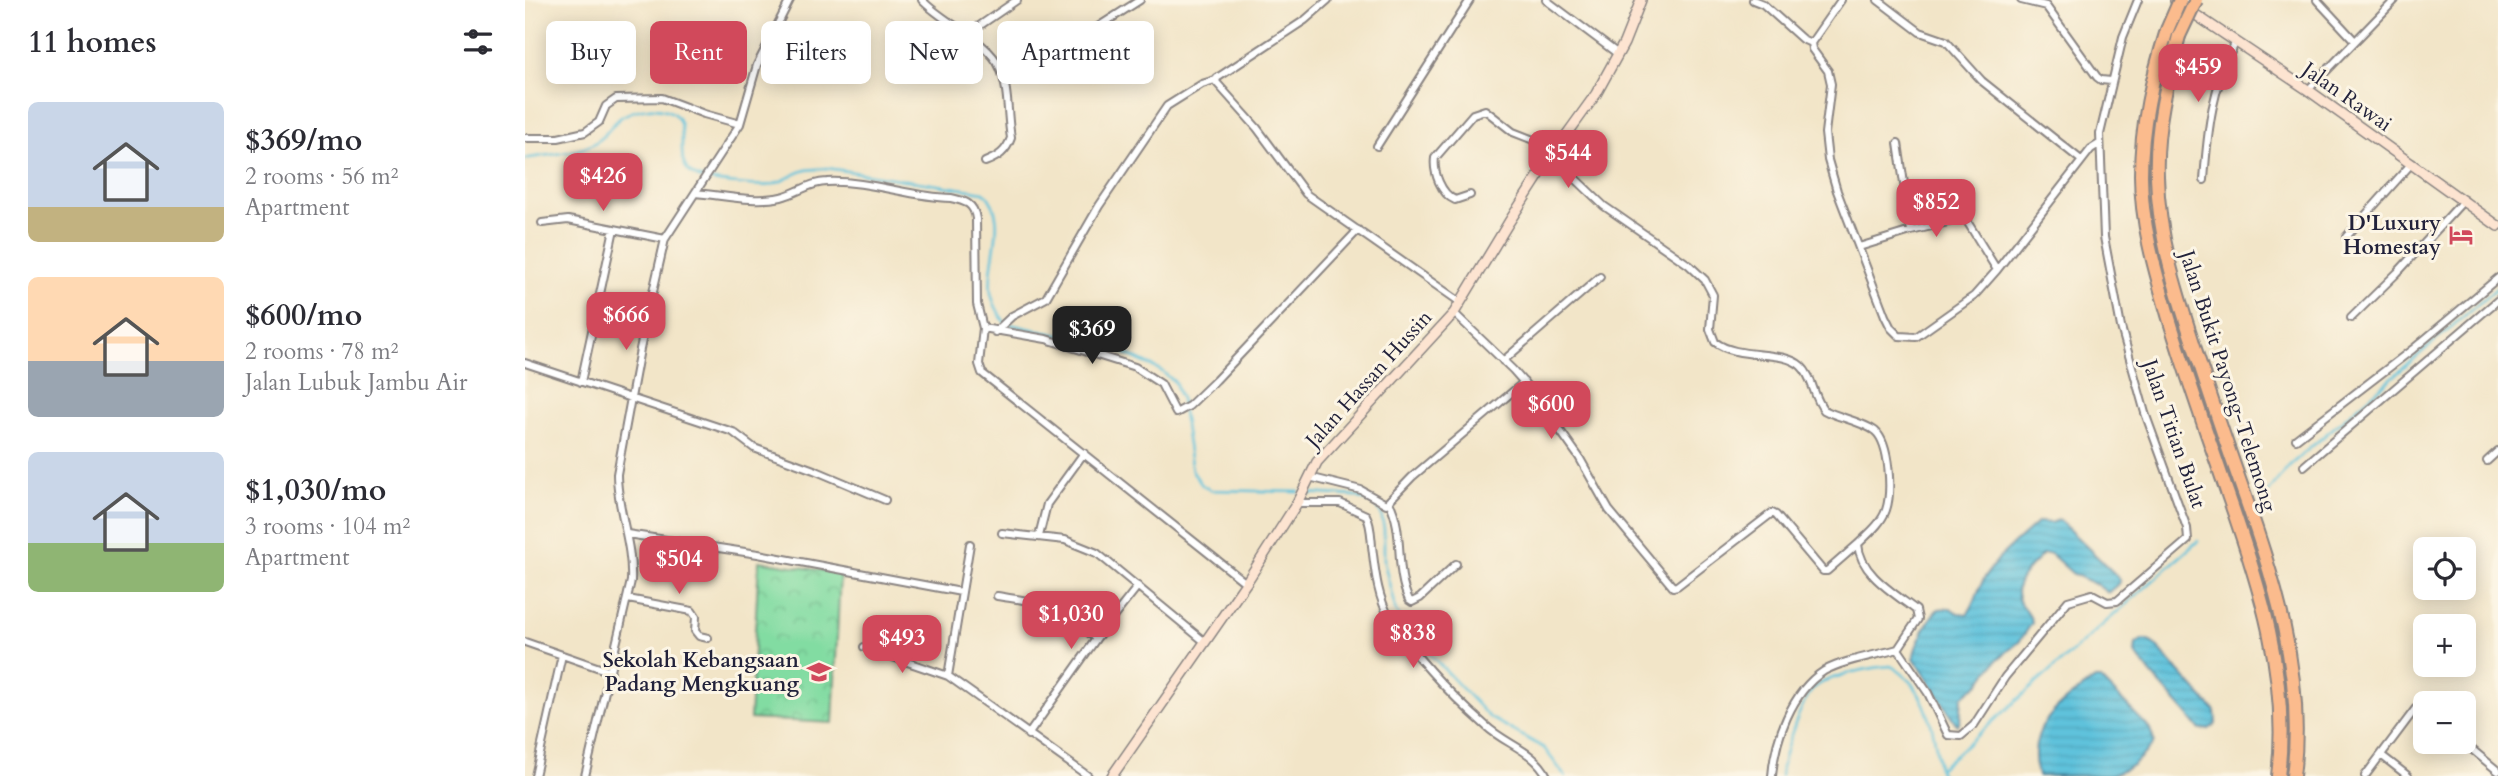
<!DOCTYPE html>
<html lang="en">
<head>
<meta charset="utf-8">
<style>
	:root { --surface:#fff; --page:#f2f2f3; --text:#2b2b33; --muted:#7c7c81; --accent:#d1495b }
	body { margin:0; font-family:Cardo,serif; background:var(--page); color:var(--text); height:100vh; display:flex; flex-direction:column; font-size:26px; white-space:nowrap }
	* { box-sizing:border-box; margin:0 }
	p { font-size:23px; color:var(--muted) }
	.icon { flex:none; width:38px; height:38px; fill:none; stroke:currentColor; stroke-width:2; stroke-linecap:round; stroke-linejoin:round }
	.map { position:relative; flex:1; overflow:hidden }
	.side { display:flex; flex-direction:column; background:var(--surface); width:525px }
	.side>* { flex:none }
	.banner { position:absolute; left:21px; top:21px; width:665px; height:63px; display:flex; gap:14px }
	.buttons { position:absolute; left:1888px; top:537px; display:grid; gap:14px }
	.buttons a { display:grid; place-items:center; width:63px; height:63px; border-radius:10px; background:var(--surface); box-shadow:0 4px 18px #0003; font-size:35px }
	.price { position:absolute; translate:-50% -60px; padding:0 16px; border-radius:14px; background:var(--accent); color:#fff; font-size:23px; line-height:46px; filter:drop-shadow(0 2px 4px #0008) }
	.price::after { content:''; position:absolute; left:50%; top:42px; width:21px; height:16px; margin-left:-10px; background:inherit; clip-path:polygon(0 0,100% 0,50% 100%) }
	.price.selected { background:#222; color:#fff }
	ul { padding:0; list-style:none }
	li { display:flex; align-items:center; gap:21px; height:175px; padding:0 28px }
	li span { display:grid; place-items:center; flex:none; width:196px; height:140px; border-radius:10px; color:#555 }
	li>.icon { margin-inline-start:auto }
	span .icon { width:84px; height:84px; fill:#fffc; stroke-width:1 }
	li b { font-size:30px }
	h2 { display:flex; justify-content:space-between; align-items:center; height:84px; padding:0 28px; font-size:30px }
	.pill { padding:0 24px; border-radius:10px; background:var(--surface); box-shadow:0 4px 18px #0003; font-size:24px; line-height:63px }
	.pill.selected { background:var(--accent); color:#fff }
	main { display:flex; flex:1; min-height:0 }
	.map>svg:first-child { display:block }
	.park { fill:url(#park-crowns); stroke:#527f6e; stroke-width:2 }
	.water { fill:url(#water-rules); stroke:#40728c; stroke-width:2 }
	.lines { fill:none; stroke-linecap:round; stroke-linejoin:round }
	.stream { stroke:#5ec2dc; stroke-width:2.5 }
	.street-casing { stroke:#8a8482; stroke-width:10 }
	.secondary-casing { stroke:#8a8482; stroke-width:12 }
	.highway-casing { stroke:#8a8482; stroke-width:16 }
	.street { stroke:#fff; stroke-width:6 }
	.secondary { stroke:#fde4d1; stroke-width:9 }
	.highway { stroke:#fbbb8d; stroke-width:12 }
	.highway-bridge-casing { stroke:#8a8482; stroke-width:16; stroke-linecap:butt }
	.highway-bridge { stroke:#fbbb8d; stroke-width:12 }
	.labels { text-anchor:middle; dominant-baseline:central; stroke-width:6; stroke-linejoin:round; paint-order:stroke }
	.street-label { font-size:21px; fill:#22223b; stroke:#fcf5e5 }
	.poi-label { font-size:21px; font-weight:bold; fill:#22223b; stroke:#fcf5e5; text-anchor:end }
</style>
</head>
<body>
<main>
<section class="side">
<h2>11 homes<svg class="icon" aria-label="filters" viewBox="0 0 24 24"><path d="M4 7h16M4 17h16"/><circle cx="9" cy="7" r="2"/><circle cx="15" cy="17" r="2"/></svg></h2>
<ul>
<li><span style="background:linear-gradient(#c9d6e8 75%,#c2b280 0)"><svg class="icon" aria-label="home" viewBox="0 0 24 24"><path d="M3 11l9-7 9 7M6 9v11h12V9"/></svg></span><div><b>$369/mo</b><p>2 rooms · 56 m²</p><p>Apartment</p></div></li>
<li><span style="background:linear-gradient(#ffd9b3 60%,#9aa5b1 0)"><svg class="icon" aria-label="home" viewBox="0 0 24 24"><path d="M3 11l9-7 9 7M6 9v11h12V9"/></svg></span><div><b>$600/mo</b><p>2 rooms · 78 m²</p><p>Jalan Lubuk Jambu Air</p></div></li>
<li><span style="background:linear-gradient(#c9d6e8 65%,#8fb573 0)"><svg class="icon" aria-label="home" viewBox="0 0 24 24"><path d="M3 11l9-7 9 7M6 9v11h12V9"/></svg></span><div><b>$1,030/mo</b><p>3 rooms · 104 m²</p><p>Apartment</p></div></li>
</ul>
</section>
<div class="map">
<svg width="1973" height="776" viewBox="0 0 1973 776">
	<defs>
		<pattern id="park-crowns" width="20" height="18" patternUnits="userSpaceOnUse" patternTransform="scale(1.75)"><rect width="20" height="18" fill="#82dca2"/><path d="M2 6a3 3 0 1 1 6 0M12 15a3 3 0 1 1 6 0" fill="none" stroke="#70bc8c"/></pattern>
		<pattern id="water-rules" width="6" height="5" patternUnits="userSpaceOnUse" patternTransform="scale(1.75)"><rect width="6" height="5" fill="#5ec2dc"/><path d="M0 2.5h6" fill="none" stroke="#51a6be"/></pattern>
	</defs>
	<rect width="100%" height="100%" fill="#fcf5e5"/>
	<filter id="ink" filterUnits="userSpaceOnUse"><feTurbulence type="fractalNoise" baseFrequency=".0143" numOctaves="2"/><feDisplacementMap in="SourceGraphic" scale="14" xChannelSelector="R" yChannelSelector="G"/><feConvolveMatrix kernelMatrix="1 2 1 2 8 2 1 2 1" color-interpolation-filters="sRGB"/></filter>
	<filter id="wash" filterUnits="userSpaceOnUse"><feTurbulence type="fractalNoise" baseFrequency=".00686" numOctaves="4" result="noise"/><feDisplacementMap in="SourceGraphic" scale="28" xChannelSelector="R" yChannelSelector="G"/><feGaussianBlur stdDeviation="1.57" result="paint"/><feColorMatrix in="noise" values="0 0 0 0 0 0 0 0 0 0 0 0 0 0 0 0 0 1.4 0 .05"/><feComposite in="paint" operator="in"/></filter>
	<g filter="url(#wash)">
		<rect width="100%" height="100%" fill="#f2e5c8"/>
		<path class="park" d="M234 561 315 573 308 723 225 719Z"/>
		<path class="water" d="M1534 520 1595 579V582L1583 593 1571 584 1548 574 1526 554H1518C1506 567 1484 583 1495 603 1500 612 1504 611 1507 623L1494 642 1473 659 1454 683 1437 697 1435 721 1432 725 1389 658C1388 649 1406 613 1414 609 1414 609 1424 608 1425 608L1433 613 1442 614C1451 604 1452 590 1459 579 1472 556 1494 539 1513 522L1526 523Z
			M1617 640H1623L1630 645 1690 711 1691 724 1684 729 1675 730C1655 703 1629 681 1610 653L1611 644Z
			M1570 679H1576L1625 729 1629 741 1627 746 1608 765 1585 776H1513C1499 727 1534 704 1570 679Z"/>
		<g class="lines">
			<path class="stream" d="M0 159C20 155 51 153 68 144 80 138 85 126 95 118 103 112 120 107 130 108 180 112 138 162 172 177 183 182 234 187 246 185 258 182 269 173 281 170 288 169 296 169 302 168L459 192C486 219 461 260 466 293 468 303 474 314 480 323L587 347 635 370 650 382 656 399 667 471 677 485 686 490 774 492
				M781 493 830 496 848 503 856 514 859 529V562L871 612 887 635 964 717 1019 748 1040 776
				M1741 495 1764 466 1973 287
				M1414 769 1673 541
				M1256 776C1257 756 1275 704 1288 689 1301 676 1348 667 1366 666 1402 686 1410 732 1414 769L1417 776"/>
		</g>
	</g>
	<g filter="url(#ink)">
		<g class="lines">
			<g class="street-casing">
				<path id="street" d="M397 0C418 23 463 40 475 68 484 89 482 115 486 138 481 152 473 157 460 162
					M803 0 780 20 692 78 691 82 732 128 781 194 935 302
					M1021 0 1093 54
					M1228 0 1238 4 1277 39 1286 43
					M1316 0 1286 43 1287 49 1303 71 1306 84 1300 133 1303 160 1312 191 1360 316 1366 328 1374 336 1391 337 1449 296 1472 270 1566 149 1574 144
					M1353 0 1395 32 1421 41 1457 81 1556 160
					M1496 0 1521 6 1572 77 1576 80 1586 81
					M1792 0 1830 41
					M441 35 492 0
					M479 81 493 78 615 0
					M1783 90 1870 0
					M0 138H33L60 132 74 122 81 106 91 99 137 98 179 114 215 124
					M1373 143 1386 231
					M852 146 945 0
					M1679 180C1683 126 1687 89 1711 41
					M170 193C197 195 229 203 256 197 273 193 285 182 302 182 344 180 384 197 426 198 440 201 449 203 451 219L452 304 458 328 454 364 457 373 721 583
					M945 195 930 200C916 194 908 172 910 158L948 114 960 110 988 132 1011 141 1079 206 1164 265 1180 280 1188 295 1185 329 1190 342C1213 360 1257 349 1276 366 1288 377 1288 397 1299 410 1314 418 1336 421 1350 431 1365 444 1367 492 1361 510 1356 524 1343 534 1333 544 1335 574 1369 593 1391 610L1393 619 1373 649C1352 655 1318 660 1299 671 1266 692 1250 740 1247 776
					M17 223 43 220 140 239
					M1821 237 1887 163
					M1334 247 1386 231 1440 218 1472 270
					M929 313 988 370 1009 394 1054 457 1084 510 1148 587 1152 586 1247 513 1251 515 1298 571H1302L1333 544
					M1826 318 1872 273 1939 200
					M458 328 521 339 610 367 636 384 651 413 664 406 691 380 833 230
					M470 332 487 316 521 298 574 206 642 106 677 84 690 80
					M978 361 1075 277
					M0 363 208 432 229 448 289 470 360 500
					M56 382 89 229
					M1771 439 1888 349 1973 278
					M1962 461 1973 451
					M1779 466 1973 300
					M784 477 836 490 861 504 887 477 999 382
					M864 502C880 532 869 569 884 600L887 602 895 598 931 564
					M772 503H815L841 515C846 524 846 535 847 546 850 570 852 597 865 618 890 658 926 695 961 726 980 744 1010 751 1022 776
					M477 533 540 540 572 553 680 642
					M102 534 233 554 436 592
					M514 536 522 504 559 453
					M472 596C496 600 525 602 546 617 555 624 563 632 571 639
					M103 599 167 611 171 617 170 631 174 636 183 638
					M0 642 86 672
					M339 647 423 676 563 776
					M1373 649 1403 693 1423 735 1436 736 1449 725 1480 677 1543 601 1567 594 1582 602 1592 601 1663 540 1662 528 1620 413 1596 327 1579 237 1575 134 1598 37 1613 0
					M423 676 445 544
					M503 735 571 639 613 586
					M1938 742 1973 771
					M1856 755 1883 776
					M10 776 37 655
					M60 776 106 581C108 544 92 510 92 474L115 349 140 239 215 124 232 65 265 0
					M1840 776 1891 708 1895 707 1900 712"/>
			</g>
			<g class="secondary-casing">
				<path id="secondary" d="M1650 1 1783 90 1973 226
					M587 776 721 583 772 503 792 462 929 313 984 222 1027 155 1071 94 1099 43 1116 0"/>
			</g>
			<g class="highway-casing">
				<path id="highway" d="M1642 30C1627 78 1616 125 1616 175 1616 223 1630 270 1643 315 1661 375 1682 433 1702 492 1734 583 1765 677 1753 776
					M1654 36C1642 82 1630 128 1632 176 1633 235 1651 291 1669 346 1684 392 1699 437 1715 482 1748 576 1781 674 1768 776"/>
			</g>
			<use href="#street" class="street"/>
			<use href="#secondary" class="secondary"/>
			<use href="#highway" class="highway"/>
			<g class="highway-bridge-casing">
				<path id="highway-bridge" d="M1642 30 1655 0
					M1654 36 1671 0"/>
			</g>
			<use href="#highway-bridge" class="highway-bridge"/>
		</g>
	</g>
	<defs>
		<g id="hotel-bare" transform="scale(1.89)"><path d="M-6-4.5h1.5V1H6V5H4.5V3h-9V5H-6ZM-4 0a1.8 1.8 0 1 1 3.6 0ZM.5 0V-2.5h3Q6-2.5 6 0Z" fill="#d1495b" stroke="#fcf5e5" stroke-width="2.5" paint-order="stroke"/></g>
		<g id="school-bare" transform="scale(1.89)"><path d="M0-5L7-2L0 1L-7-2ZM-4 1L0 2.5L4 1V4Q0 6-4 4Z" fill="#d1495b" stroke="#fcf5e5" stroke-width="2.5" paint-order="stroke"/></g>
	</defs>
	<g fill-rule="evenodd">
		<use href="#hotel-bare" x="1936" y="235"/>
		<use href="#school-bare" x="294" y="672"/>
	</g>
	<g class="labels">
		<g class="street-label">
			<text transform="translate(1822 97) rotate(35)">Jalan Rawai</text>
			<text transform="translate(844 379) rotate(-48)">Jalan Hassan Hussin</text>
			<text transform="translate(1703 381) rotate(72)">Jalan Bukit Payong-Telemong</text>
			<text transform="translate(1649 434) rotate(71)">Jalan Titian Bulat</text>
		</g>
		<g class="poi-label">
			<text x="1916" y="223">D'Luxury<tspan x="1916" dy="24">Homestay</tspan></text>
			<text x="274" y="660">Sekolah Kebangsaan<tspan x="274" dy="24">Padang Mengkuang</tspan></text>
		</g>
	</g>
</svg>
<div class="buttons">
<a><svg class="icon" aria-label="locate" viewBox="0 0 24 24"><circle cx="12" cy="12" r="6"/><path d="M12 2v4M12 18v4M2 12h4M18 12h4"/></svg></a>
<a>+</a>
<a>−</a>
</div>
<b class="price" style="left:1673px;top:104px">$459</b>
<b class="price" style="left:1043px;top:190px">$544</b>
<b class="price" style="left:78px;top:213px">$426</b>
<b class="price" style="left:1411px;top:239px">$852</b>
<b class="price" style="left:101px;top:352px">$666</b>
<b class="price selected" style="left:567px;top:366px">$369</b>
<b class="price" style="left:1026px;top:441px">$600</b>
<b class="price" style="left:154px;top:596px">$504</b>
<b class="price" style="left:546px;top:651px">$1,030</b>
<b class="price" style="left:888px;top:670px">$838</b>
<b class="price" style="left:377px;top:675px">$493</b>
<div class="banner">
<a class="pill">Buy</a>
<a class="pill selected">Rent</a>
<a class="pill">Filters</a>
<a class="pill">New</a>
<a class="pill">Apartment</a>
</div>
</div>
</main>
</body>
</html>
